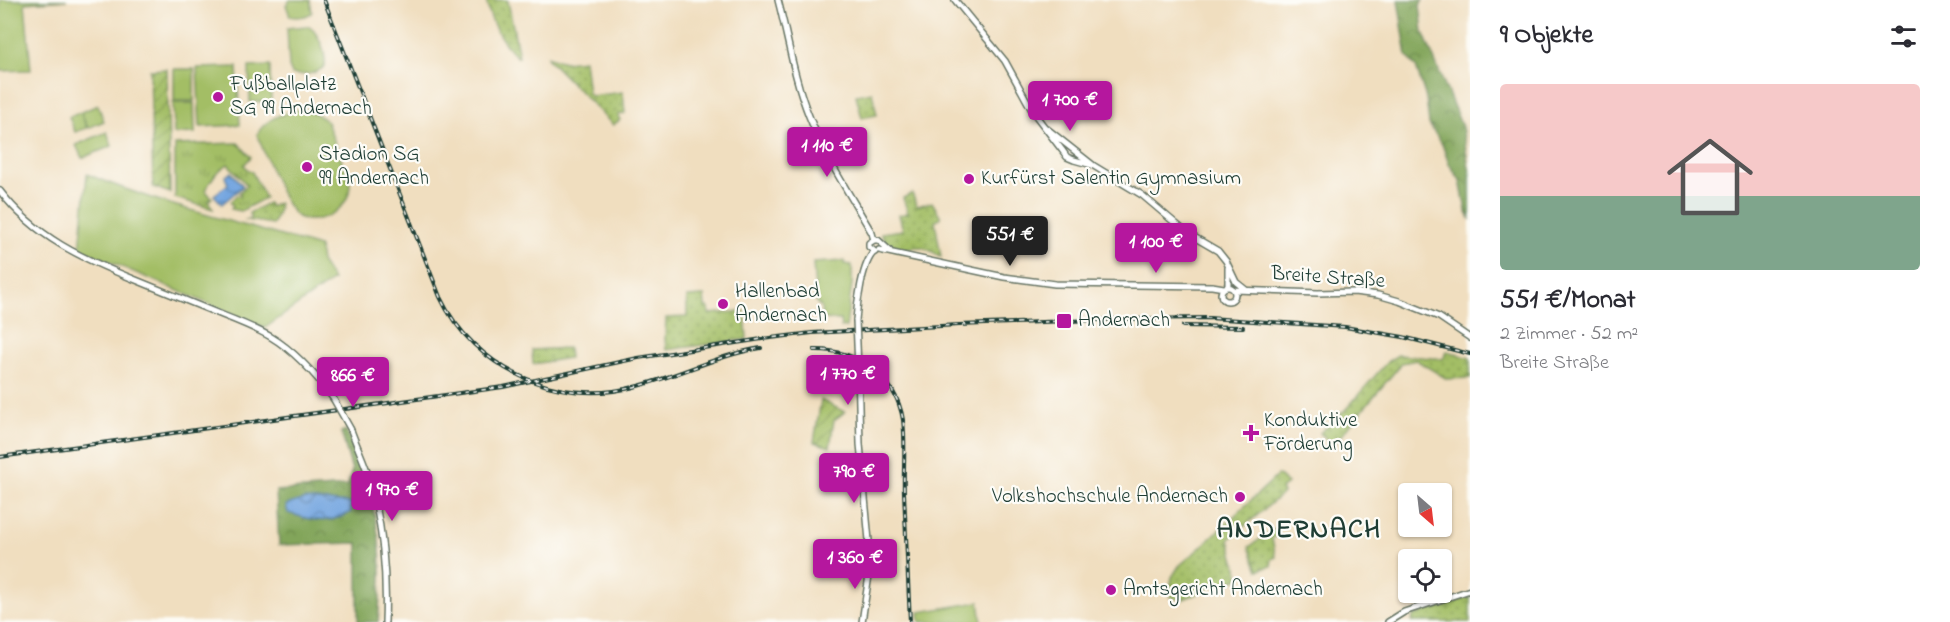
<!DOCTYPE html>
<html lang="de">
<head>
<meta charset="utf-8">
<style>
	:root { --surface:#fff; --page:#f7f7f7; --text:#2b2b33; --muted:#7c7c81; --line:#e1e1e2; --accent:#b5179e }
	body { margin:0; font-family:"Indie Flower",sans-serif; background:var(--page); color:var(--text); height:100vh; display:flex; flex-direction:column; font-size:22px; white-space:nowrap }
	* { box-sizing:border-box; margin:0 }
	p { font-size:20px; color:var(--muted) }
	.icon { flex:none; width:33px; height:33px; fill:none; stroke:currentColor; stroke-width:2; stroke-linecap:round; stroke-linejoin:round }
	.map { position:relative; flex:1; overflow:hidden }
	.details { display:flex; flex-direction:column; background:var(--surface); width:480px }
	.details>* { flex:none }
	.needle { width:39px; rotate:152deg }
	.controls { position:absolute; left:1398px; top:483px; display:grid; gap:12px }
	.controls a { display:grid; place-items:center; width:54px; height:54px; border-radius:6px; background:var(--surface); box-shadow:0 2px 4px #0004; font-size:30px }
	.price { position:absolute; translate:-50% -51px; padding:0 14px; border-radius:6px; background:var(--accent); color:#fff; font-size:20px; line-height:39px; filter:drop-shadow(0 2px 3px #0008) }
	.price::after { content:''; position:absolute; left:50%; top:36px; width:18px; height:14px; margin-left:-9px; background:inherit; clip-path:polygon(0 0,100% 0,50% 100%) }
	.price.current { background:#222; color:#fff }
	ul { padding:0; list-style:none }
	li { display:grid; align-content:center; gap:12px; height:318px; padding:0 30px }
	li+li { border-top:2px solid var(--line) }
	li span { display:grid; place-items:center; height:186px; border-radius:6px; color:#555 }
	li>.icon { margin-inline-start:auto }
	span .icon { width:108px; height:108px; fill:#fffc; stroke-width:1 }
	li b { font-size:26px }
	h2 { display:flex; justify-content:space-between; align-items:center; height:72px; padding:0 30px; font-size:26px }
	main { display:flex; flex:1; min-height:0 }
	.map>svg:first-child { display:block }
	.grass { fill:url(#grass-tufts); stroke:#617e4c; stroke-width:1.5 }
	.forest { fill:url(#forest-crowns); stroke:#507147; stroke-width:1.5 }
	.park { fill:url(#park-dots); stroke:#617e4c; stroke-width:1.5 }
	.garden { fill:url(#garden-furrows); stroke:#617e4c; stroke-width:1.5 }
	.pitch { fill:#a3be65; stroke:#617e4c; stroke-width:1.5 }
	.water { fill:url(#water-waves); stroke:#4a728a; stroke-width:1.5 }
	.lines { fill:none; stroke-linecap:round; stroke-linejoin:round }
	.secondary-casing { stroke:#687565; stroke-width:8 }
	.secondary { stroke:#fff; stroke-width:5 }
	.rail-casing { stroke:#1f3d34; stroke-width:4 }
	.rail { stroke:#fdfcf7; stroke-width:1.5; stroke-dasharray:4.5; stroke-linecap:butt }
	.secondary-bridge-casing { stroke:#687565; stroke-width:8; stroke-linecap:butt }
	.secondary-bridge { stroke:#fff; stroke-width:5 }
	.poi-dot { fill:#b5179e; stroke:#fdfcf7; stroke-width:2 }
	.labels { text-anchor:middle; dominant-baseline:central; stroke-width:4.5; stroke-linejoin:round; paint-order:stroke }
	.poi-label { font-size:21px; fill:#1f3d34; stroke:#fdfcf7; text-anchor:start }
	.street-label { font-size:21px; fill:#1f3d34; stroke:#fdfcf7 }
	.district-label { font-size:27px; font-weight:bold; letter-spacing:1.5px; fill:#1f3d34; stroke:#fdfcf7 }
</style>
</head>
<body>
<main>
<div class="map">
<svg width="1470" height="622" viewBox="0 0 1470 622">
	<defs>
		<pattern id="grass-tufts" width="24" height="20" patternUnits="userSpaceOnUse" patternTransform="scale(1.5)"><rect width="24" height="20" fill="#a3be65"/><path d="M3 7l-1-3M5 7V3M7 7l1-3M15 17l-1-3M17 17v-4M19 17l1-3" fill="none" stroke="#849c54"/></pattern>
		<pattern id="forest-crowns" width="20" height="18" patternUnits="userSpaceOnUse" patternTransform="scale(1.5)"><rect width="20" height="18" fill="#82a55a"/><path d="M2 6a3 3 0 1 1 6 0M12 15a3 3 0 1 1 6 0" fill="none" stroke="#6a884b"/></pattern>
		<pattern id="park-dots" width="8" height="8" patternUnits="userSpaceOnUse" patternTransform="scale(1.5)"><rect width="8" height="8" fill="#a3be65"/><path d="M2 2h.1M6 6h.1" fill="none" stroke="#849c54" stroke-width="1.8" stroke-linecap="round"/></pattern>
		<pattern id="garden-furrows" width="10" height="10" patternUnits="userSpaceOnUse" patternTransform="scale(1.5)"><rect width="10" height="10" fill="#a3be65"/><path d="M-1 1l2-2M0 10L10 0M9 11l2-2" fill="none" stroke="#849c54"/></pattern>
		<pattern id="water-waves" width="16" height="10" patternUnits="userSpaceOnUse" patternTransform="scale(1.5)"><rect width="16" height="10" fill="#74a6e0"/><path d="M0 5q4-4 8 0t8 0" fill="none" stroke="#5f88b6"/></pattern>
	</defs>
	<rect width="100%" height="100%" fill="#fdfcf7"/>
	<filter id="ink" filterUnits="userSpaceOnUse"><feTurbulence type="fractalNoise" baseFrequency=".0167" numOctaves="2"/><feDisplacementMap in="SourceGraphic" scale="12" xChannelSelector="R" yChannelSelector="G"/><feConvolveMatrix kernelMatrix="1 2 1 2 8 2 1 2 1" color-interpolation-filters="sRGB"/></filter>
	<filter id="wash" filterUnits="userSpaceOnUse"><feTurbulence type="fractalNoise" baseFrequency=".008" numOctaves="4" result="noise"/><feDisplacementMap in="SourceGraphic" scale="24" xChannelSelector="R" yChannelSelector="G"/><feGaussianBlur stdDeviation="1.35" result="paint"/><feColorMatrix in="noise" values="0 0 0 0 0 0 0 0 0 0 0 0 0 0 0 0 0 1.4 0 .05"/><feComposite in="paint" operator="in"/></filter>
	<g filter="url(#wash)">
		<rect width="100%" height="100%" fill="#f0debf"/>
		<path class="grass" d="M238 143 251 157 244 165 247 169 252 172 265 198 241 211 231 209 233 205 230 202 237 195 240 197 241 195 239 193 247 185 228 164 216 173 205 190 212 198 208 201 213 209 175 198V145Z"/>
		<path class="forest" d="M1398 0H1423L1420 5 1423 32 1462 127 1470 175V218L1466 211 1460 180 1449 164 1442 144 1429 124 1426 98 1416 67 1407 56Z
			M346 430C365 476 382 524 381 575 381 591 379 606 378 622H358V543L279 545 276 491 348 486 352 470 341 432Z"/>
		<path class="park" d="M486 0H507L508 1 519 57H517C500 40 491 24 486 0Z
			M547 56 564 62 584 60 588 93 591 96 623 92 625 113 618 115 620 120 613 125 548 59Z
			M872 92 877 115 862 118 856 95Z
			M912 193 917 206 932 202 941 217 935 221 941 257C925 247 920 243 902 252L887 245 881 233 903 230 899 215 908 213 903 198Z
			M268 203 270 207 279 203V209L273 224 246 220 251 218 249 213Z
			M704 296 705 307H708L709 314 745 311 747 339 666 350 665 338 666 318 687 317V297Z
			M568 348 569 358 533 364 532 350Z
			M1447 351 1470 358V378L1447 379 1416 360 1402 363 1333 445 1320 433 1346 409 1388 361 1398 355 1443 359Z
			M1278 475 1287 484 1281 489 1283 493 1239 531H1237L1229 540 1240 578 1208 588 1199 593 1181 600 1170 597V588L1172 577 1179 566 1202 546Z
			M1276 528 1278 534 1272 539 1276 557 1272 559 1271 566 1258 570 1249 547Z
			M1470 597V622H1412L1413 616Z"/>
		<path class="garden" d="M167 69 170 193 153 187 150 70Z
			M821 400 845 412 834 420 830 447 814 442Z"/>
		<path class="pitch" d="M0 0H67L25 3 31 70 0 71Z
			M290 0H310L312 12C308 17 296 18 290 16L286 5Z
			M307 26C319 30 326 54 325 66 317 74 302 76 292 74L289 67 287 28Z
			M270 66 271 101 250 102 249 67Z
			M237 67 240 125 200 127 197 68Z
			M174 69H194V101H174Z
			M173 103H194L195 133 174 134Z
			M98 105 104 121 88 128 81 114 87 128 75 132 69 117Z
			M304 109 317 114 327 122 350 183C350 196 345 206 333 213 324 219 308 223 298 217 283 208 265 152 257 135 265 117 287 112 304 109Z
			M107 132 112 146 82 158 76 145Z
			M87 174C162 206 242 223 319 247L321 262 333 280 265 328 80 249Z
			M844 261V264L852 265V284L846 327H841L840 320 822 319 821 307 816 302 813 263Z
			M979 602 982 622H920L919 612Z"/>
		<path class="water" d="M231 172 243 186 222 204 214 195 228 184 225 177Z
			M305 499 351 503V512C327 526 312 520 288 513L286 505Z"/>
	</g>
	<g filter="url(#ink)">
		<g class="lines">
			<g class="secondary-casing">
				<path id="secondary" d="M778 0C788 38 794 79 809 116 825 157 850 195 872 233L874 240
					M955 0 1005 61 1033 112 1062 150 1067 157 1074 160 1092 165
					M1046 128 1094 166 1142 195 1187 233 1218 251 1226 261 1236 282 1246 290
					M0 191C35 237 83 259 136 280 163 291 190 302 217 313 235 320 254 327 271 337 296 352 316 375 333 398
					M874 240H878L890 251
					M874 240 869 243V247L875 252
					M879 250 1004 277 1055 284 1212 286 1224 288
					M1221 294a7 7 0 1 1 14 0a7 7 0 1 1-14 0Z
					M1228 287V268
					M1234 290 1318 293 1354 292 1378 295 1399 301 1439 317 1470 338
					M856 320C857 304 862 263 874 252
					M858 368 860 444 871 562 862 622
					M351 430C357 447 366 465 371 483 383 529 387 574 385 622
					M1388 622 1404 612 1470 590"/>
			</g>
			<use href="#secondary" class="secondary"/>
			<g class="rail-casing">
				<path id="rail" d="M324 0 440 297C474 369 558 407 634 387 677 377 717 355 761 348
					M1183 326 1243 327
					M814 350C856 349 896 376 903 420 906 444 903 469 904 493 906 536 908 579 910 622
					M0 457 503 387 638 358 762 339 812 333 959 325 1123 319 1209 318 1345 327 1403 337 1470 354"/>
			</g>
			<use href="#rail" class="rail"/>
			<g class="secondary-bridge-casing">
				<path id="secondary-bridge" d="M856 320 858 368
					M333 398 351 430"/>
			</g>
			<use href="#secondary-bridge" class="secondary-bridge"/>
		</g>
	</g>
	<g class="poi-dot">
		<circle cx="218" cy="97" r="6"/>
		<circle cx="307" cy="167" r="6"/>
		<circle cx="969" cy="179" r="6"/>
		<circle cx="723" cy="304" r="6"/>
		<rect x="1056" y="313" width="16" height="16" rx="3"/>
		<path d="M1248 424h6v6h6v6h-6v6h-6v-6h-6v-6h6z"/>
		<circle cx="1240" cy="497" r="6"/>
		<circle cx="1111" cy="590" r="6"/>
	</g>
	<g class="labels">
		<g class="poi-label">
			<text x="230" y="85">Fußballplatz<tspan x="230" dy="24">SG 99 Andernach</tspan></text>
			<text x="319" y="155">Stadion SG<tspan x="319" dy="24">99 Andernach</tspan></text>
			<text x="981" y="179">Kurfürst Salentin Gymnasium</text>
			<text x="735" y="292">Hallenbad<tspan x="735" dy="24">Andernach</tspan></text>
			<text x="1078" y="321">Andernach</text>
			<text x="1264" y="421">Konduktive<tspan x="1264" dy="24">Förderung</tspan></text>
			<text x="1228" y="497" text-anchor="end">Volkshochschule Andernach</text>
			<text x="1123" y="590">Amtsgericht Andernach</text>
		</g>
		<g class="street-label">
			<text transform="translate(1328 278) rotate(4)">Breite Straße</text>
		</g>
		<g class="district-label">
			<text x="1299" y="530">ANDERNACH</text>
		</g>
	</g>
</svg>
<div class="controls">
<a><svg class="needle" viewBox="-14 -14 28 28"><path d="M0-13l5 13h-10z" fill="#e53935"/><path d="M0 13l5-13h-10z" fill="#7c7c81"/></svg></a>
<a><svg class="icon" aria-label="locate" viewBox="0 0 24 24"><circle cx="12" cy="12" r="6"/><path d="M12 2v4M12 18v4M2 12h4M18 12h4"/></svg></a>
</div>
<b class="price" style="left:1070px;top:132px">1 700 €</b>
<b class="price" style="left:827px;top:178px">1 110 €</b>
<b class="price current" style="left:1010px;top:267px">551 €</b>
<b class="price" style="left:1156px;top:274px">1 100 €</b>
<b class="price" style="left:848px;top:406px">1 770 €</b>
<b class="price" style="left:353px;top:408px">866 €</b>
<b class="price" style="left:854px;top:504px">790 €</b>
<b class="price" style="left:392px;top:522px">1 970 €</b>
<b class="price" style="left:855px;top:590px">1 360 €</b>
</div>
<section class="details">
<h2>9 Objekte<svg class="icon" aria-label="filters" viewBox="0 0 24 24"><path d="M4 7h16M4 17h16"/><circle cx="9" cy="7" r="2"/><circle cx="15" cy="17" r="2"/></svg></h2>
<ul>
<li><span style="background:linear-gradient(#f6c9c9 60%,#7fa58c 0)"><svg class="icon" aria-label="home" viewBox="0 0 24 24"><path d="M3 11l9-7 9 7M6 9v11h12V9"/></svg></span><div><b>551 €/Monat</b><p>2 Zimmer · 52 m²</p><p>Breite Straße</p></div></li>
</ul>
</section>
</main>
</body>
</html>
